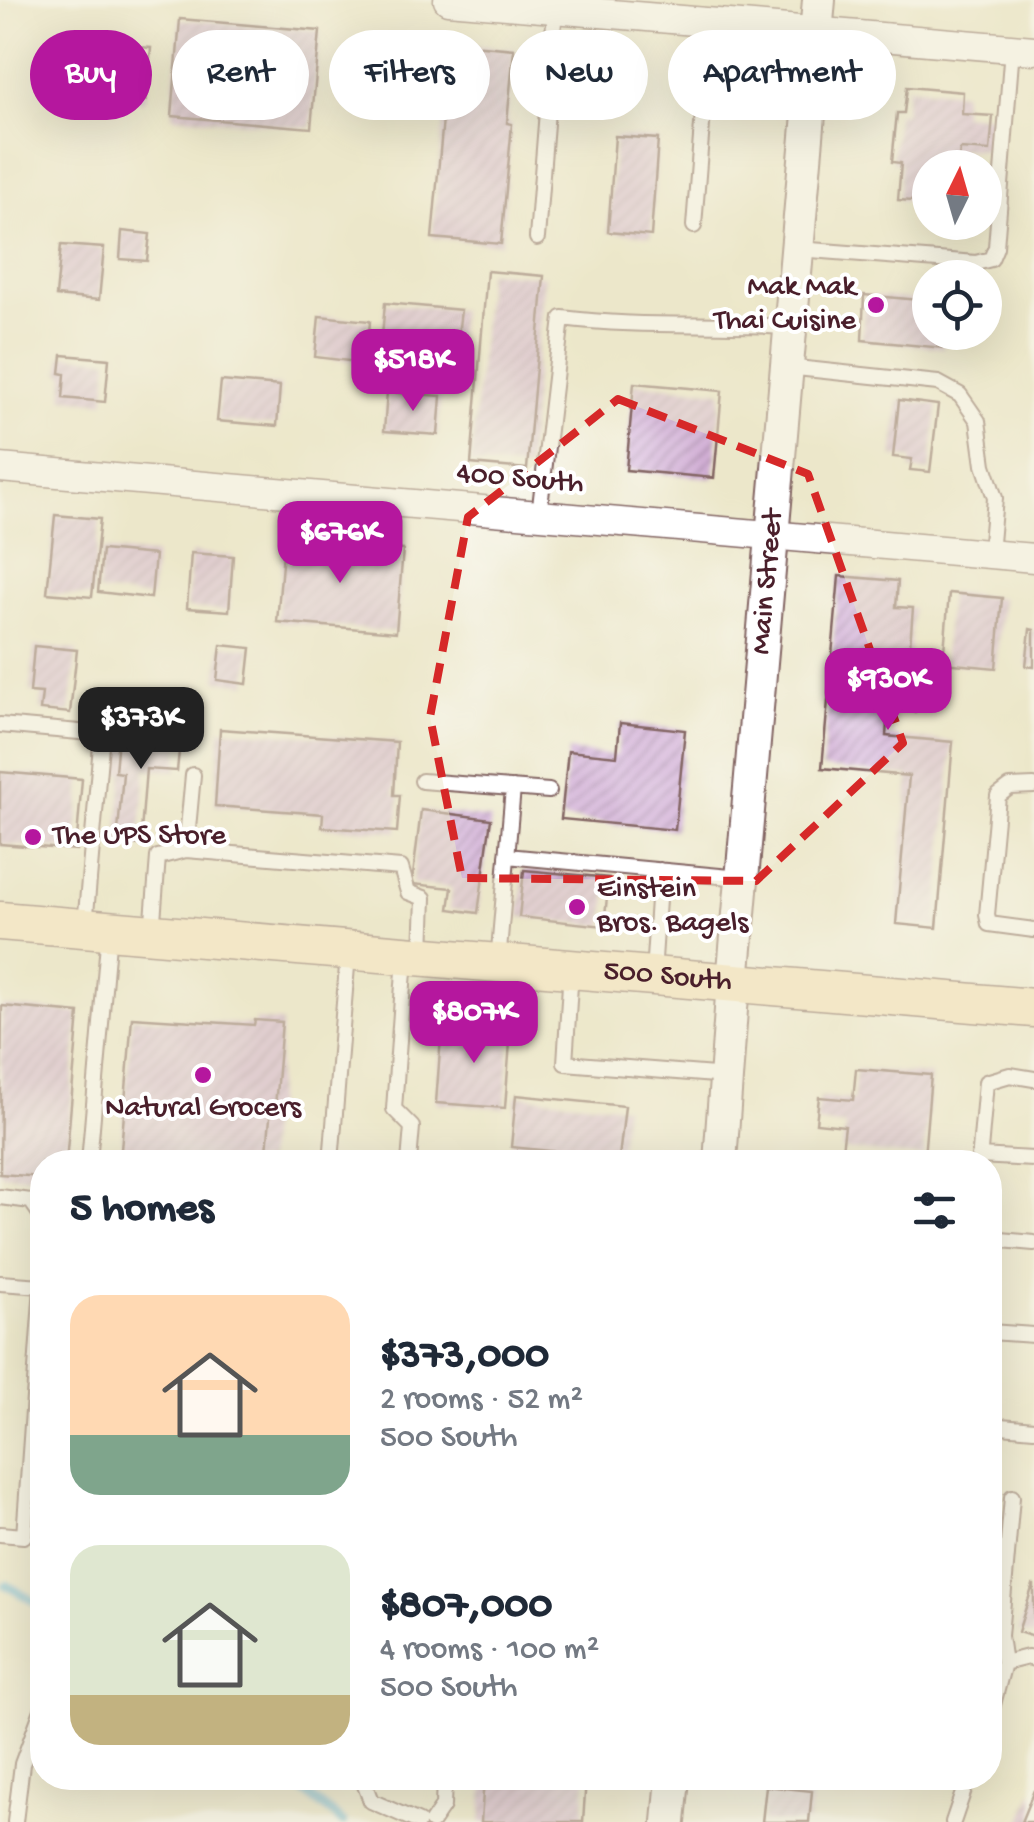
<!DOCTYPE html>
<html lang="en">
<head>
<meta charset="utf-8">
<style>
	:root { --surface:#fff; --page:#f6f6f7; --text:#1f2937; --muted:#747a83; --accent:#b5179e }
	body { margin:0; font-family:"Gochi Hand",sans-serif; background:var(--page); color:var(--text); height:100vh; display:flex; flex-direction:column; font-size:38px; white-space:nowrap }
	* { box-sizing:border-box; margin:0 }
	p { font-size:32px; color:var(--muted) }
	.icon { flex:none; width:55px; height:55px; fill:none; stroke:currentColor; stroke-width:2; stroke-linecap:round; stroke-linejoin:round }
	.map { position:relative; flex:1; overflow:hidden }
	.drawer { position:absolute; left:30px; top:1150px; width:972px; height:640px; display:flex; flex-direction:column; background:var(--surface); border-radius:40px; box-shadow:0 10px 40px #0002 }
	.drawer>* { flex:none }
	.banner { position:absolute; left:30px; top:30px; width:975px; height:90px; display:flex; gap:20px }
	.needle { width:65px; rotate:5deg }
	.controls { position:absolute; left:912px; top:150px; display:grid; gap:20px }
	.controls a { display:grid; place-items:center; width:90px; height:90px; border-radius:50%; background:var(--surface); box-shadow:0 10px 40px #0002; font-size:50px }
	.price { position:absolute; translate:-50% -85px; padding:0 22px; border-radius:20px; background:var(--accent); color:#fff; font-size:32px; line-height:65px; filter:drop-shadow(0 2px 5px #0008) }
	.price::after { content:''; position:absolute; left:50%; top:60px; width:30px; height:22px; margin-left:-15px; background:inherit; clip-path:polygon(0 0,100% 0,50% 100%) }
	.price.active { background:#222; color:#fff }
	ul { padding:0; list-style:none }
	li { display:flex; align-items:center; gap:30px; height:250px; padding:0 40px }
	li span { display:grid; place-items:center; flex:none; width:280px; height:200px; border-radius:30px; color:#555 }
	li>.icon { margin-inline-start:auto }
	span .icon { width:120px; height:120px; fill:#fffc; stroke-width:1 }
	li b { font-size:42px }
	h2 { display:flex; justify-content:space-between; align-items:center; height:120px; padding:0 40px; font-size:42px }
	.pill { padding:0 35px; border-radius:45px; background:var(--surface); box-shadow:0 10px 40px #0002; font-size:35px; line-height:90px }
	.pill.active { background:var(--accent); color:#fff }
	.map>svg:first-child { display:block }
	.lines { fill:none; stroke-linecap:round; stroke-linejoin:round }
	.stream { stroke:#5fb2da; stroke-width:9 }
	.building { fill:url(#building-hatch) }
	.service-casing { stroke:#836563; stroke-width:18 }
	.minor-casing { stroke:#836563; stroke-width:31 }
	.tertiary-casing { stroke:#836563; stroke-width:36 }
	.secondary-casing { stroke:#836563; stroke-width:41 }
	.service { stroke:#fff; stroke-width:14 }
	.minor { stroke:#fff; stroke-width:28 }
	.tertiary { stroke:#fff; stroke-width:32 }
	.secondary { stroke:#fae7c3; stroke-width:38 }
	.marked { fill:none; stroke:#d62828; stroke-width:8; stroke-dasharray:20 12; stroke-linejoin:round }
	.poi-dot { fill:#b5179e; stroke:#fff; stroke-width:4 }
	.labels { text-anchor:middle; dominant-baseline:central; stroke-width:8; stroke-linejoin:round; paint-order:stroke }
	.poi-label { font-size:30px; fill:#4a1f2b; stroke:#fff; text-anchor:start }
	.street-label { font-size:30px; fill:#4a1f2b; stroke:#fff }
</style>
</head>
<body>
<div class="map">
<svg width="1034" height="1822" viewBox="0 0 1034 1822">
	<defs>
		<pattern id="building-hatch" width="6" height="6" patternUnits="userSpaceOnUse" patternTransform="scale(2.5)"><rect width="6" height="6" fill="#d1afd5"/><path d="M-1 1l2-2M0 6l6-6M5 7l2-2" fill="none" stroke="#ac8ead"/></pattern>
	</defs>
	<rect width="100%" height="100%" fill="#fff"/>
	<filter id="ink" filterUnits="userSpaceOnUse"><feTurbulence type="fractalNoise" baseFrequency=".01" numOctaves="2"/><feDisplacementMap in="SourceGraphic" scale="20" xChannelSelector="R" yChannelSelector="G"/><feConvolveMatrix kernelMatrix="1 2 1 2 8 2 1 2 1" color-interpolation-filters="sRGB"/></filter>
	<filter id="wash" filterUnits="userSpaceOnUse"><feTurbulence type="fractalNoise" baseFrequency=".0048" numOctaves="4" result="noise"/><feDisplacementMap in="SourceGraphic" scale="40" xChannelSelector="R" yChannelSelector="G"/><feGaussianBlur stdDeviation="2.25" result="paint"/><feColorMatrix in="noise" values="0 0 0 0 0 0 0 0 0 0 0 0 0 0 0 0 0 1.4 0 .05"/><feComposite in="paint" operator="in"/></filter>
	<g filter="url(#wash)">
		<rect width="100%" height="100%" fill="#ece7ca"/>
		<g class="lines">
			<path class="stream" d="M6 1585 42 1606
				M286 1778 343 1822"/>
		</g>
		<g id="blocks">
			<path class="building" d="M180 19 320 31 311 128 172 116Z
				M77 42 151 48 146 101 72 95Z
				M450 43 514 49 507 123 512 124 501 244 432 238Z
				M907 87 963 92 962 114 993 116 990 151 960 149 958 168H930V202L898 200 901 163 892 162 897 113H904Z
				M615 136 658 139 651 236 608 232Z
				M122 231 150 234 147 261 120 259Z
				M61 245 104 248 99 300 56 296Z
				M487 271 544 276 527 469 471 464Z
				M864 295 930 301V332H945L943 348 862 340Z
				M385 303 461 310 456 353 381 347Z
				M319 316 370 321 366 363 315 357Z
				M62 355 109 359 105 402 63 398 65 374 60 373Z
				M221 381 280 386 277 426 217 421Z
				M634 383 722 391 714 478 626 470Z
				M387 392 441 396 438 435 384 431Z
				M899 400 938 405 930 472 910 470 912 459 893 457Z
				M55 515 100 519 92 597 47 593Z
				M284 540 403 550 396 632 277 622Z
				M102 550 155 555 151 598 98 592Z
				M191 553 233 556 229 611 187 608Z
				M839 576 898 581 896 607 913 608 909 658 892 656 890 683 917 685 915 712 888 710 886 736 953 742 937 928 896 924 909 776 822 768Z
				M949 593 1002 598 996 668 943 663Z
				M1030 629 1034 630V667L1026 666Z
				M221 645 251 648 247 684 217 680Z
				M34 646 77 650 70 713 40 710 42 693 30 692Z
				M620 723 685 730 675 830 561 819 568 751 617 756Z
				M119 726 181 732 177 771 146 769 140 845 117 843 123 773 115 772Z
				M220 729 397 742 394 795H400L397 832 322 827 323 814 215 806Z
				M0 772 82 779 76 850 0 844Z
				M421 810 491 819 478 913 449 909 452 888 412 884Z
				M524 870 609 878 604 926 519 917Z
				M2 1006 79 1013 66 1162H42V1177L0 1174Z
				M132 1017 254 1025 255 1020 282 1022 275 1107H271L266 1162H120Z
				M442 1024 511 1029 505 1108 436 1103Z
				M856 1069 931 1075 924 1157 842 1150 845 1126 816 1123 819 1097 853 1100Z
				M516 1095 625 1106 619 1158 511 1147Z
				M990 1488 998 1489 993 1538H990Z
				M1033 1585H1034V1637L1018 1632Z
				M484 1778H586L583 1822H481Z
				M766 1786 812 1791 809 1822H762Z
				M1034 1790V1822H1021Z"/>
		</g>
	</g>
	<g filter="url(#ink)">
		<use href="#blocks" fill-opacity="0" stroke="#836563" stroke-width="2.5"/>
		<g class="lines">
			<g class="service-casing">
				<path id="service" d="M694 226 710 23
					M537 238 555 9
					M798 249 976 263 991 259 996 247 1012 48
					M787 367 938 383 960 395 978 421 984 465 995 498 990 554
					M539 515 562 318C638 328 713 322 789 327
					M0 725 102 734 85 925
					M422 781 549 791
					M1034 786 1010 787 998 796 987 915 989 924 1034 930
					M186 850 193 775
					M507 856 741 878
					M152 933 158 857 186 850 401 868 408 892 424 898 422 953
					M405 957 394 1109 412 1127 409 1162
					M498 962 513 788
					M571 969 565 1063 727 1076
					M653 974 660 870
					M979 1156 1034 1159
					M89 1162 109 931
					M331 1162 348 954
					M979 1162 986 1082 1010 1075 1034 1079
					M0 1197 31 1201 42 1217
					M990 1239 1034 1243
					M0 1283 42 1286
					M990 1332 1034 1335
					M990 1425 1034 1429
					M0 1534 24 1536 42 1286
					M1004 1663 1000 1636 1012 1497
					M990 1716 1004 1663 1028 1657 1034 1659
					M362 1778 371 1801 419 1822
					M15 1822 22 1764 42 1710
					M432 1822 443 1806 444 1778
					M953 1822 968 1778"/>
			</g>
			<g class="minor-casing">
				<path id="minor" d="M448 0 1034 50
					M0 468 1034 558"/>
			</g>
			<g class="tertiary-casing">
				<g id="tertiary">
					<path id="s1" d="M720 1162 733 982 819 0"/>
					<path d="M669 1822 673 1778"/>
				</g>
			</g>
			<g class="secondary-casing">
				<g id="secondary">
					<path id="s2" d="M0 921 1034 1008"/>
				</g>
			</g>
			<use href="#service" class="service"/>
			<use href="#minor" class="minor"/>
			<use href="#tertiary" class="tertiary"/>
			<use href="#secondary" class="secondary"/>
		</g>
	</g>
	<path d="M0 0H1034V1822H0ZM618 399 808 474 903 743 756 881 462 878 430 717 468 517Z" fill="#ece7ca" fill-opacity=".55" fill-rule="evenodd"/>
	<path class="marked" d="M618 399 808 474 903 743 756 881 462 878 430 717 468 517Z"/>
	<g class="poi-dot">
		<circle cx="876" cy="305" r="10"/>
		<circle cx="33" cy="837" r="10"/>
		<circle cx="577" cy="907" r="10"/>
		<circle cx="203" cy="1075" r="10"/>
	</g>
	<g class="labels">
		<g class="poi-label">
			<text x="856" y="288" text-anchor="end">Mak Mak<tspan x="856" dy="34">Thai Cuisine</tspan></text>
			<text x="53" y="837">The UPS Store</text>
			<text x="597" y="890">Einstein<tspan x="597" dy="34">Bros. Bagels</tspan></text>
			<text x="203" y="1109" text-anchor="middle">Natural Grocers</text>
		</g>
		<g class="street-label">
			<text transform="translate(520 480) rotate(5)">400 South</text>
			<text stroke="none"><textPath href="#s1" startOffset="582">Main Street</textPath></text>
			<text stroke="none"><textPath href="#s2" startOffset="670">500 South</textPath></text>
		</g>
	</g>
</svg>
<div class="controls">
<a><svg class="needle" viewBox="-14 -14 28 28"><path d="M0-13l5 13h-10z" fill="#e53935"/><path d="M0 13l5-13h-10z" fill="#747a83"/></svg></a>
<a><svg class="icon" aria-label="locate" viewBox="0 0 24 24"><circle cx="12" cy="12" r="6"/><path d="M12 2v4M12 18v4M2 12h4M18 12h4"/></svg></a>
</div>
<b class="price" style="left:413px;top:414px">$518K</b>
<b class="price" style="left:340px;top:586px">$676K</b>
<b class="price" style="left:888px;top:733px">$930K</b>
<b class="price active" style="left:141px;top:772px">$373K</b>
<b class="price" style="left:474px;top:1066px">$807K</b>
<div class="banner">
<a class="pill active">Buy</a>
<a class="pill">Rent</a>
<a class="pill">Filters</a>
<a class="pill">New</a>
<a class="pill">Apartment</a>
</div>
<section class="drawer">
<h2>5 homes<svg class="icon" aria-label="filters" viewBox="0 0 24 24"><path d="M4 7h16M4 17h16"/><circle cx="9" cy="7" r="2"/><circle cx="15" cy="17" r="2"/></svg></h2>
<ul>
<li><span style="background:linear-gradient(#ffd9b3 70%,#7fa58c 0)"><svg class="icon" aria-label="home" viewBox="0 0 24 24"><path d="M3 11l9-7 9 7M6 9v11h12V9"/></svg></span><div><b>$373,000</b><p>2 rooms · 52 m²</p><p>500 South</p></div></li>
<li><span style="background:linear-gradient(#dfe7d0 75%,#c2b280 0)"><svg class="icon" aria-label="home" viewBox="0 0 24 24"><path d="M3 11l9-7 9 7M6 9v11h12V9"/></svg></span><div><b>$807,000</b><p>4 rooms · 100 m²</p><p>500 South</p></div></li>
</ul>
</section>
</div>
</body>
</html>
